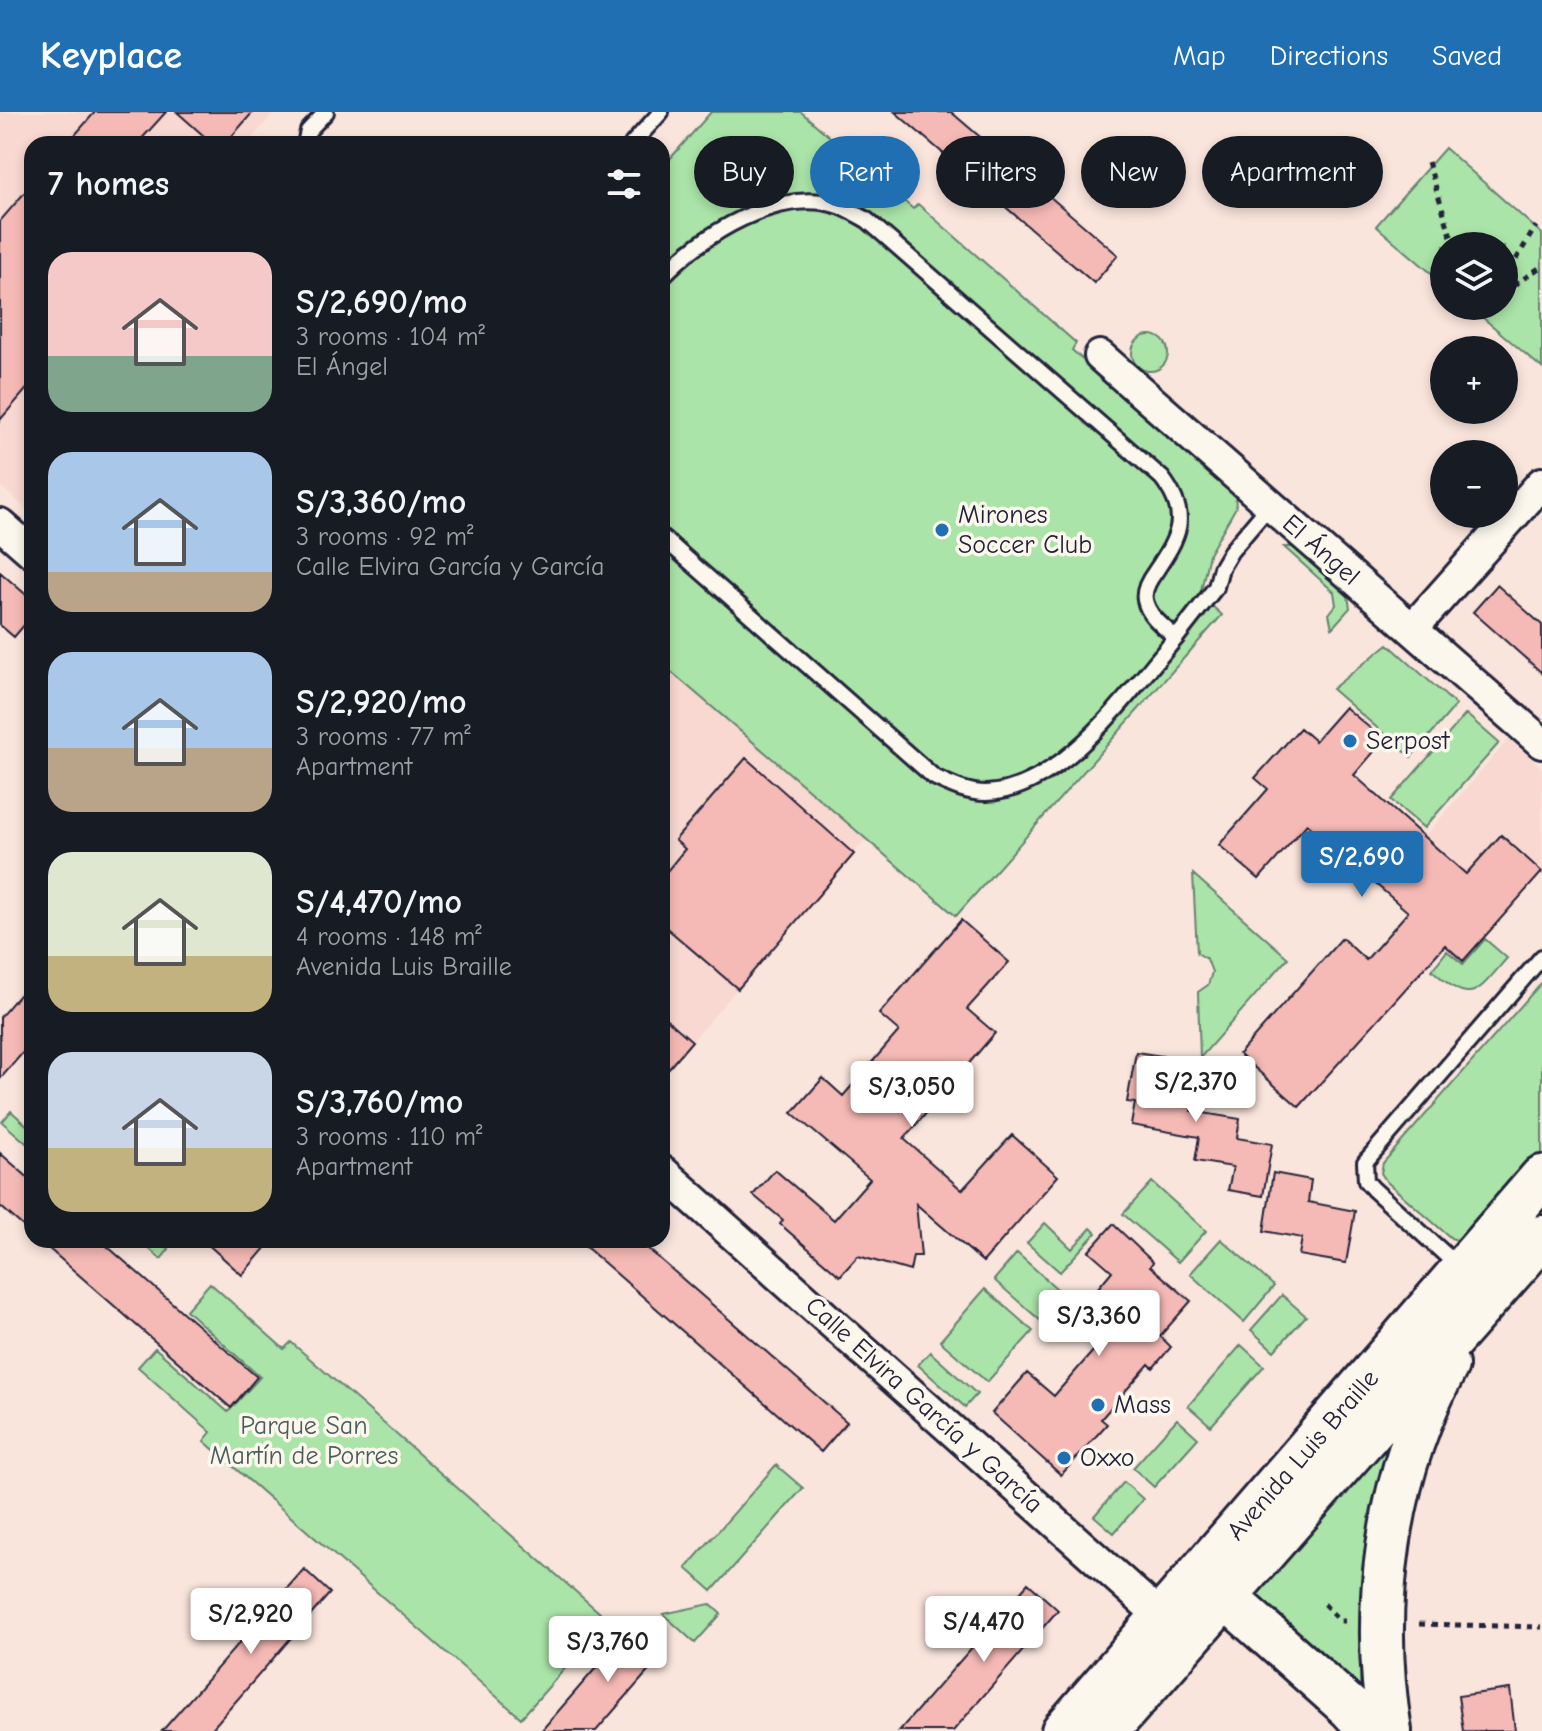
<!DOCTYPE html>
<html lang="en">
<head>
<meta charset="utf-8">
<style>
	:root { --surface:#171b24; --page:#242831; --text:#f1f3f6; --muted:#9ea1a6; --accent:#1f6fb2 }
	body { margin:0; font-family:"Comic Neue",sans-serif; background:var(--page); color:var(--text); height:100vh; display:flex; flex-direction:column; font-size:30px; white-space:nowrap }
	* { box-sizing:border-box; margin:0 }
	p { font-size:26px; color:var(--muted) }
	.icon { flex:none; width:44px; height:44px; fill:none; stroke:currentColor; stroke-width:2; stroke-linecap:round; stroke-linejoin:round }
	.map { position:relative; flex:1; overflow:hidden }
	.panel { position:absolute; left:24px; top:24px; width:646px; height:1112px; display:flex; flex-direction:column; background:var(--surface); border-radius:24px; box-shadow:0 4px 12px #0003 }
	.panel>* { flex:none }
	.top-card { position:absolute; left:694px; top:24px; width:728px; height:72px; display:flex; gap:16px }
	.buttons { position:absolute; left:1430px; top:120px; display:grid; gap:16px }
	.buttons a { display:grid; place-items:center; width:88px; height:88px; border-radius:50%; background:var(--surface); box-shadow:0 4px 12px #0003; font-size:40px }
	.price { position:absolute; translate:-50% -68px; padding:0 18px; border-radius:8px; background:#fff; color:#222; font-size:26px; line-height:52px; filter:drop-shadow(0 2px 4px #0008) }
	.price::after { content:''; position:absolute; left:50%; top:48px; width:24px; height:18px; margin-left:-12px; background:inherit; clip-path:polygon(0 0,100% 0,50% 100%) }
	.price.active { background:var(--accent); color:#fff }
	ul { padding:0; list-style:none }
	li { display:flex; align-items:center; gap:24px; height:200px; padding:0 24px }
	li span { display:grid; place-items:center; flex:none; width:224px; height:160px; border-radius:24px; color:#555 }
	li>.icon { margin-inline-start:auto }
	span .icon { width:96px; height:96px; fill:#fffc; stroke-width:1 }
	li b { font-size:34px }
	h2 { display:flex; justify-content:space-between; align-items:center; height:96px; padding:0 24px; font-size:34px }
	.chip { padding:0 28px; border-radius:36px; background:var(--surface); box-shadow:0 4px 12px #0003; font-size:28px; line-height:72px }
	.chip.active { background:var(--accent); color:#fff }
	header { display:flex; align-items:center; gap:48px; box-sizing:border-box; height:112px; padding:0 40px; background:var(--accent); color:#fff }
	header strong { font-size:38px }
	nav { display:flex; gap:44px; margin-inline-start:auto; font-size:28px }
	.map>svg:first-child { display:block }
	.built { fill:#f9d8d1 }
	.green { fill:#abe4a8; stroke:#668372; stroke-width:2 }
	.building { fill:#f6bab6; stroke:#22223b; stroke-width:2 }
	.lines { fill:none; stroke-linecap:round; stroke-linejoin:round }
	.lane-casing { stroke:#22223b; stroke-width:20 }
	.street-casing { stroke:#22223b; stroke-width:36 }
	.secondary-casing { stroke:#22223b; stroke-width:48 }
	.path { stroke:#22223b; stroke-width:5; stroke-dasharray:6 6; stroke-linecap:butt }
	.lane { stroke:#fbf7ec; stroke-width:14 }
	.street { stroke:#fbf7ec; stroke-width:30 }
	.secondary { stroke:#fbf7ec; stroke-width:42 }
	.poi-dot { fill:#1f6fb2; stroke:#fbf7ec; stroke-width:3 }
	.labels { text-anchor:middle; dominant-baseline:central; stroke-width:7; stroke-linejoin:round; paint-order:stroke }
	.poi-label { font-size:26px; fill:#22223b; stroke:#fbf7ec; text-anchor:start }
	.street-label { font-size:26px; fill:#22223b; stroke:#fbf7ec }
	.park-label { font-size:26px; fill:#4b5c5c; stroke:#fbf7ec }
</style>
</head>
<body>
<header>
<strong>Keyplace</strong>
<nav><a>Map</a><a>Directions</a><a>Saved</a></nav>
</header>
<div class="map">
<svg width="1542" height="1619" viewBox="0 0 1542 1619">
	<rect width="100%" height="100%" fill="#fae5dc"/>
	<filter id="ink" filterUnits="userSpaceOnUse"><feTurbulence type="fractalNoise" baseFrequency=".0125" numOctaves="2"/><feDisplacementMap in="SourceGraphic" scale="16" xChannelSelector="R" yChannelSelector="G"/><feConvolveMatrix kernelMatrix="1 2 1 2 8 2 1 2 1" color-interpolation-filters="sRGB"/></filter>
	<g filter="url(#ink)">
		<path class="built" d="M0 0H275L247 32H32V402L0 374Z
			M662 552 866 727 670 955 662 948Z
			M1509 627 1542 656V760L1501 723 1466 762 1424 725Z"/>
		<path class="green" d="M711 0H801L913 97 918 92 1076 231 1072 238 1235 383 1236 395 1209 442 1200 483 1222 503 956 804 662 552V56Z
			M1445 36 1542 122V256L1469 194H1504V134H1444V172L1376 114Z
			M1132 241a18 18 0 1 1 36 0a18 18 0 1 1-36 0Z
			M1284 435H1293L1348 484 1350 496 1332 516 1329 502 1336 493 1334 480Z
			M1388 532 1456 593 1411 645 1332 577Z
			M1466 602 1499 631 1424 716 1391 688Z
			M1193 762 1288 846 1200 946 1198 880 1208 873 1212 860 1207 847 1197 841Z
			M1485 827 1507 846C1475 883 1472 894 1432 858L1447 839 1463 852Z
			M1542 870V1041L1468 1124 1460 1129 1451 1126 1387 1070 1381 1061 1383 1051Z
			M11 999 32 1018V1036L2 1010Z
			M1152 1070 1206 1119 1178 1150 1123 1102Z
			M1045 1111 1072 1137 1091 1116 1096 1121 1060 1160 1027 1131Z
			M1221 1127 1274 1174 1244 1210 1190 1162Z
			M139 1128H159L169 1137 161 1147Z
			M1017 1141 1064 1183 1041 1209 994 1168Z
			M210 1171 284 1237 291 1230 608 1508 521 1606 204 1329 211 1320 138 1255 155 1236 228 1300 260 1265 186 1198Z
			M985 1177 1033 1219 987 1270 940 1229Z
			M1282 1183 1306 1204 1274 1239 1251 1218Z
			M1241 1233 1264 1254 1211 1314 1188 1294Z
			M930 1240 977 1282 965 1295 918 1253Z
			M1177 1307 1198 1326 1154 1375 1133 1356Z
			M1380 1337 1386 1343 1374 1385 1362 1459 1360 1583 1249 1480Z
			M776 1353 803 1376 712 1479 686 1456Z
			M1124 1370 1143 1387 1114 1421 1094 1404Z
			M710 1492 721 1502 695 1531 663 1502Z"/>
		<path class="building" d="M95 0H166L137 32H67Z
			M177 0H253L225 32H213Z
			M895 0H951L1118 143 1094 171Z
			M32 72V271L0 308V109Z
			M0 460 32 488V504L14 525 0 513Z
			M1497 473 1542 513V561L1473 500Z
			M1345 595 1384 628 1354 663 1466 762 1501 723 1542 760 1463 849 1445 833 1299 995 1239 942 1342 826 1366 848 1408 800 1307 712 1259 767 1219 733 1268 677 1255 666 1300 616 1315 629Z
			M746 646 854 742 738 877 662 812V765L685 737 675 728Z
			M961 808 1009 850 967 897 995 921 904 1027 962 1078 1012 1023 1058 1064 983 1150 916 1092 921 1144H913L910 1159 858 1144 840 1164 780 1112 783 1108 753 1083 775 1058 834 1108 870 1067 792 1001 823 966 843 984 899 919 879 902Z
			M32 868V930L0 967V905Z
			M662 903 692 929 662 964Z
			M1136 940 1169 945 1165 966 1196 972 1191 999 1240 1007 1237 1026 1272 1032 1263 1084 1228 1078 1233 1055 1195 1049 1199 1025 1131 1013 1135 991 1127 990Z
			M0 1041 32 1069V1122L0 1094Z
			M1273 1061 1311 1068 1308 1090 1355 1099 1346 1151 1299 1143 1302 1126 1264 1119Z
			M1113 1112 1153 1150 1150 1154 1191 1189 1160 1224 1171 1235 1153 1256 1149 1252 1101 1307 1107 1312 1061 1363 992 1301 1027 1261 1054 1284 1121 1207 1093 1182 1112 1159 1089 1139Z
			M39 1128H100L257 1265 231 1296Z
			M203 1128H272L242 1163Z
			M578 1128H638L847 1310 821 1340Z
			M304 1457 330 1481 210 1619H162Z
			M1028 1471 1058 1498 953 1619H899Z
			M635 1511 666 1539 596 1619H541Z
			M1510 1577 1515 1619H1463L1458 1584Z"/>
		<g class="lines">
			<g class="lane-casing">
				<path id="lane" d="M305 32 308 19 326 0
					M632 32 661 0
					M662 165C701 123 779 74 839 94 848 97 858 103 867 108L1162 366C1191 404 1179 424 1155 460 1149 468 1143 478 1145 488 1148 504 1164 515 1176 526 1129 579 1063 678 986 681 967 681 951 673 934 665L662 425
					M1176 526 1216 475 1221 456 1231 439 1270 393
					M1458 1154 1373 1077 1366 1069 1365 1050 1542 845"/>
			</g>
			<g class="street-casing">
				<path id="street" d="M1100 244 1542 631
					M0 412 32 440
					M1412 517 1542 371
					M662 1059 1177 1519"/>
			</g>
			<g class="secondary-casing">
				<path id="secondary" d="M1204 1466 1350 1596 1371 1619
					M1063 1619 1542 1065
					M1107 1619 1542 1125
					M1390 1619C1370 1497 1387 1362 1447 1253"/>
			</g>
			<path class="path" d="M1428 50 1454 134
				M1504 168 1536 114
				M1504 180 1542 154
				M1472 194 1476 205 1486 194
				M1324 1492 1340 1509H1345
				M1419 1512 1542 1515"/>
			<use href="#lane" class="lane"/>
			<use href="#street" class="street"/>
			<use href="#secondary" class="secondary"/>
		</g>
	</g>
	<g class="poi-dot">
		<circle cx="942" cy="418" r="8"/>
		<circle cx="1350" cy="629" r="8"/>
		<circle cx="1098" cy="1293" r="8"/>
		<circle cx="1064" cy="1346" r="8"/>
	</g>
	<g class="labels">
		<g class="poi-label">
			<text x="958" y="403">Mirones<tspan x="958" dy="30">Soccer Club</tspan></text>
			<text x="1366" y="629">Serpost</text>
			<text x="1114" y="1293">Mass</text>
			<text x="1080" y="1346">Oxxo</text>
		</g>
		<g class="street-label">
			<text transform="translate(1321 438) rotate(41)">El Ángel</text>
			<text transform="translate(924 1293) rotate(42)">Calle Elvira García y García</text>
			<text transform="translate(1303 1343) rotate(-49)">Avenida Luis Braille</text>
		</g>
		<g class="park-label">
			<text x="304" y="1314">Parque San<tspan x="304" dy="30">Martín de Porres</tspan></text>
		</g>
	</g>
</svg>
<div class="buttons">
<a><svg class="icon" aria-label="layers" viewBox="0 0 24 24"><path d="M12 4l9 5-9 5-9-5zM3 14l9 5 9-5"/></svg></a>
<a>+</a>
<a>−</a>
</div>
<b class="price active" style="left:1362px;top:787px">S/2,690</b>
<b class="price" style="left:1196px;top:1012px">S/2,370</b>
<b class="price" style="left:912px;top:1017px">S/3,050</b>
<b class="price" style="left:1099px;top:1246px">S/3,360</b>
<b class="price" style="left:251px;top:1544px">S/2,920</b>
<b class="price" style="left:984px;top:1552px">S/4,470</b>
<b class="price" style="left:608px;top:1572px">S/3,760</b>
<div class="top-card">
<a class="chip">Buy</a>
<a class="chip active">Rent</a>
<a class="chip">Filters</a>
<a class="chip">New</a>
<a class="chip">Apartment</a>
</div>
<section class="panel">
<h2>7 homes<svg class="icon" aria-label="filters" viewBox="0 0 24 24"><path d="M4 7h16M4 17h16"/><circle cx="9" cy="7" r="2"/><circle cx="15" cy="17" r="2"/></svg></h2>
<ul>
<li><span style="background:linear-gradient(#f6c9c9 65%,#7fa58c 0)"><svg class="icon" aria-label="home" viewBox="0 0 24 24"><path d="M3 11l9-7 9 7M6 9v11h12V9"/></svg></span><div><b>S/2,690/mo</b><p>3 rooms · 104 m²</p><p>El Ángel</p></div></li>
<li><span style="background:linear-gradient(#a9c7e8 75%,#b9a48a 0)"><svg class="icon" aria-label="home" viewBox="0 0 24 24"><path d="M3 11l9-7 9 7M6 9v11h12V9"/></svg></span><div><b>S/3,360/mo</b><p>3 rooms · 92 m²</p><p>Calle Elvira García y García</p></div></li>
<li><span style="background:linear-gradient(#a9c7e8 60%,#b9a48a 0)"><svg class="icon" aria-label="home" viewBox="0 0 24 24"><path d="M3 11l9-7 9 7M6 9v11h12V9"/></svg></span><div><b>S/2,920/mo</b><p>3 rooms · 77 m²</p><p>Apartment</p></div></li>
<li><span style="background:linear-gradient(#dfe7d0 65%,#c2b280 0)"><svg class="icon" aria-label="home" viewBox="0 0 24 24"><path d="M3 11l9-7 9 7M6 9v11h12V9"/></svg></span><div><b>S/4,470/mo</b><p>4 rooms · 148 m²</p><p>Avenida Luis Braille</p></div></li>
<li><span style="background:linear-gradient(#c9d6e8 60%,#c2b280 0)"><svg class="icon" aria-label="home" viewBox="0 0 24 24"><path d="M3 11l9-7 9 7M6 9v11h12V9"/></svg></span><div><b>S/3,760/mo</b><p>3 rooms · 110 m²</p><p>Apartment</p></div></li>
</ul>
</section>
</div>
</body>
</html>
